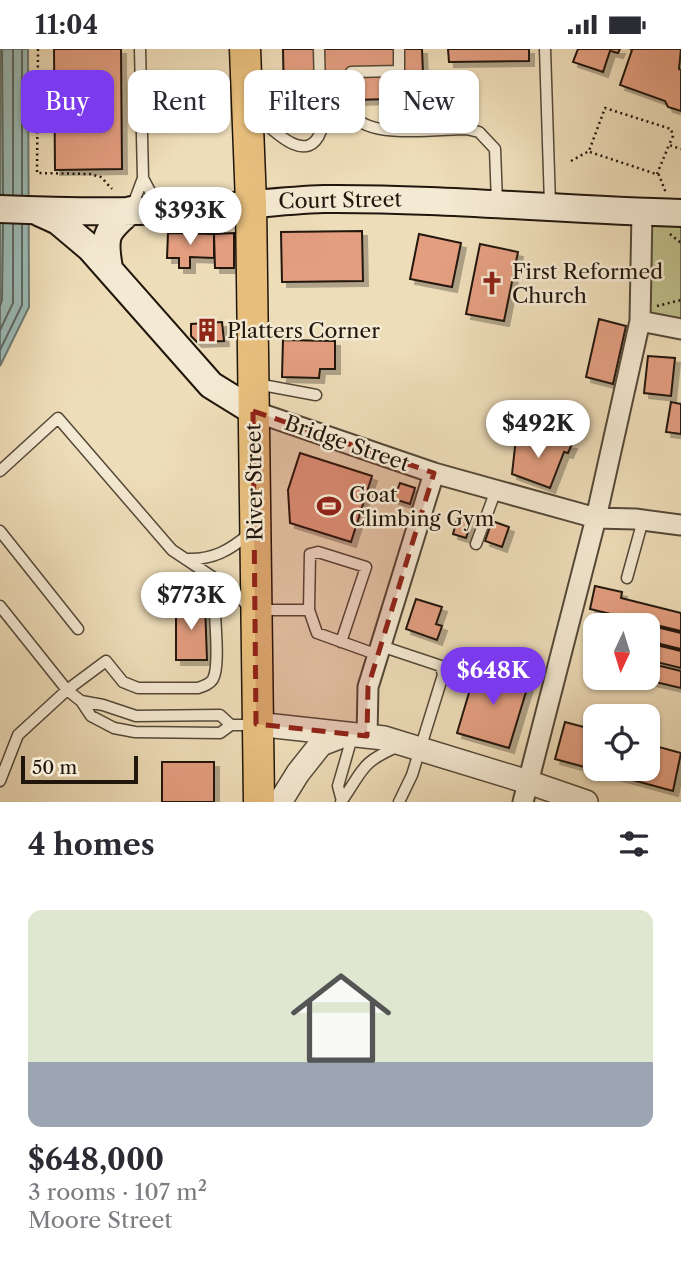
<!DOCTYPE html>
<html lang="en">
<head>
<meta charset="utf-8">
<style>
	:root { --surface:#fff; --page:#f7f7f7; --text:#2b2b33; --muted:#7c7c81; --accent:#7c3aed }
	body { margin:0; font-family:"Libre Caslon Text",serif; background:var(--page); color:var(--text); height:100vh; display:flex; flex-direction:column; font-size:26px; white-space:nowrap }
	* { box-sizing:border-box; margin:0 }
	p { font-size:23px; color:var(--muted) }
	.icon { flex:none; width:38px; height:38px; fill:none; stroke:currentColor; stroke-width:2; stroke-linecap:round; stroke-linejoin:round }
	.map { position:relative; height:753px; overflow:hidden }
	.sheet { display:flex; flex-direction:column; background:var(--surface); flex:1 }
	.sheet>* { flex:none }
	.banner { position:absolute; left:21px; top:21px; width:640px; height:63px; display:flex; gap:14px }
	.needle { width:46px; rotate:184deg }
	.fabs { position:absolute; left:583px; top:564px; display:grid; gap:14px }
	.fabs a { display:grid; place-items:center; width:77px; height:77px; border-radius:14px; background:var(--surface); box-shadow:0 2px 5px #0004; font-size:35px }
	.scale { position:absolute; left:21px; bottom:18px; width:117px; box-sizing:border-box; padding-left:7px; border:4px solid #21160c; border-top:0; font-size:19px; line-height:24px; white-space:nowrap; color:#21160c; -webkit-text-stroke:5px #f4e9d2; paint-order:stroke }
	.price { position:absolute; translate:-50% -60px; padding:0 16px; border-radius:24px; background:#fff; color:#222; font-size:23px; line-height:46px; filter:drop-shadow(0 2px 4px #0008) }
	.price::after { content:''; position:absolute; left:50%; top:42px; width:21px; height:16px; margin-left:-10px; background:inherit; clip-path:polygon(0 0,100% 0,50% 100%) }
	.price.current { background:var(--accent); color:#fff }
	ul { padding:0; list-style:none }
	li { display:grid; align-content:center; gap:14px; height:371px; padding:0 28px }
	li span { display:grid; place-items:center; height:217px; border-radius:14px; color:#555 }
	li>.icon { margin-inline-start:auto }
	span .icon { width:126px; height:126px; fill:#fffc; stroke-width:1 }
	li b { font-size:30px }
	h2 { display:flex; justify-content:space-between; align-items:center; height:84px; padding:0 28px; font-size:30px }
	.pill { padding:0 24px; border-radius:14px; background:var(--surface); box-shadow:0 2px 5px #0004; font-size:24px; line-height:63px }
	.pill.current { background:var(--accent); color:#fff }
	.status { display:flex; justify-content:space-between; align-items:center; height:49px; padding:0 35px; background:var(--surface); direction:ltr }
	.status svg { height:19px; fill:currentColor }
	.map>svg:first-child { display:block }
	.green { fill:#bebf8b; stroke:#706a4c; stroke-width:2 }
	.water { fill:#9bbbb6; stroke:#6a7972; stroke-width:2 }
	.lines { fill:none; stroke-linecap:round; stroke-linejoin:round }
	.shore { stroke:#5e6861; stroke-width:2 }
	.building { fill:#e39e80; stroke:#21160c; stroke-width:2; filter:url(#shadow) }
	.service-casing { stroke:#544837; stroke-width:13 }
	.minor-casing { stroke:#544837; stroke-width:23 }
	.tertiary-casing { stroke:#544837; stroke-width:26 }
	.secondary-casing { stroke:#21160c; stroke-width:30 }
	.primary-casing { stroke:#21160c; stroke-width:33 }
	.path { stroke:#21160c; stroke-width:2.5; stroke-dasharray:2 3.5; stroke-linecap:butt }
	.service { stroke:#f4e9d2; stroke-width:10 }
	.minor { stroke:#f4e9d2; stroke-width:19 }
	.tertiary { stroke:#f4e9d2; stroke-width:23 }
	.secondary { stroke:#f4e9d2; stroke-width:26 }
	.primary { stroke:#e7be7c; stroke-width:30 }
	.marked { fill:#8f2418; fill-opacity:0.2; stroke:#8f2418; stroke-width:5; stroke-dasharray:14 9; stroke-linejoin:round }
	.labels { text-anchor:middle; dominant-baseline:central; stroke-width:5; stroke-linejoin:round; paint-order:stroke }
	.street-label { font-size:21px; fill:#21160c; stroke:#f4e9d2 }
	.poi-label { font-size:21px; fill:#21160c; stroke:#f4e9d2; text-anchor:start }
</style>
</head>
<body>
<div class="status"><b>11:04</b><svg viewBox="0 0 49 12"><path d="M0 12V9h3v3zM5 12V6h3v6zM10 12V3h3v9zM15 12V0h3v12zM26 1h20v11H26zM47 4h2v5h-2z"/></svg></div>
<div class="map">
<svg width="681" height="753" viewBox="0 0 681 753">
	<defs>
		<filter id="shadow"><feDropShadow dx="5" dy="5" stdDeviation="0" flood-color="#0004"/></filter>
	</defs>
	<rect width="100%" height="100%" fill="#eeddb9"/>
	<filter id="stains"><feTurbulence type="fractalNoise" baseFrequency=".00286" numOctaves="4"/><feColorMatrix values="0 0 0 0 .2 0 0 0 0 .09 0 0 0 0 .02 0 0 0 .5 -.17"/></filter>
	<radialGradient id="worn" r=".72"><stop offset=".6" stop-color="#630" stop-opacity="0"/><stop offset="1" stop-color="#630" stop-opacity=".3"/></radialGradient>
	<path class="green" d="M642 163 681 167V280L640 272Z"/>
	<path class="water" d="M0 0H28L29 258 0 317Z"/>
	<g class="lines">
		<path class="shore" d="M2 0 3 145
			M13 0V146
			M22 0V146
			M0 257 2 251 3 175
			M0 281 13 254V175
			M0 301 22 256V176"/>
	</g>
	<path class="building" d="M54 0H121L122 120 55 121Z
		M283 0H422L424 49 284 53Z
		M448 0H529V12L449 13Z
		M578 0H620L618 4 610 2 603 23 573 13Z
		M630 0H681L679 20 681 21V62L668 58 665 52 620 36 632 1Z
		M362 182 363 232 282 233 281 183Z
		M168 184 214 185V209L190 208V219H179V209H167Z
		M234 184V219H215L214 185Z
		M419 185 461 194 452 238 410 230Z
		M480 195 518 203 504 272 466 265Z
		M599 270 626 277 613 335 586 328Z
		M222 273 224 292 197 293 191 287V275Z
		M283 291 335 292V320H320L319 329 282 328Z
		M648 307 675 309 671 347 644 344Z
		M671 353 681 355V385L666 383Z
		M516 389 572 395 568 404 564 403 550 439 512 425Z
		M300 404 372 427 351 493 290 474 288 441Z
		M400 434 415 439 410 455 394 450Z
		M459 463 473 468 466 489 453 485Z
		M492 472 509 478 502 498 485 492Z
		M595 537 622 543 621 549 681 564V582L590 560Z
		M416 550 442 558 436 575 442 577 437 591 406 580Z
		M176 555H205L207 611H176Z
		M648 576 681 584V600L648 592Z
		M648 594 681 602V619L648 611Z
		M648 614 681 622V639L634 628H648Z
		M477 617 529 633 509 699 457 684Z
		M565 673 595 681V719H648V695L681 704 673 742 555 710Z
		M162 713H214V753H162Z"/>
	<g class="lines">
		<g class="service-casing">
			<path id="service" d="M140 0 143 129
				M399 0V22L351 23C351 36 348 56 355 67 369 90 441 80 466 80L479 83 495 100 497 154
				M545 0 550 155
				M141 48H183
				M255 65C271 79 307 119 321 82L319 0
				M131 161 143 129 153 148 163 157
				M257 335 316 346
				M0 422 58 369 172 501 232 541 249 558
				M0 482 78 580
				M476 495 496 441
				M187 510C213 511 230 501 249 485
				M627 529 643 471
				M0 557 67 641 106 612 123 633 138 639H198C204 637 210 635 213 630 220 617 215 577 215 561L212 555 199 548 169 547
				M259 561H309L317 584 378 606
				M309 561 310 505 318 503 366 518 341 593
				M381 597 441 617 443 626 412 726 399 753
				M81 652 103 656 136 667 220 666 231 676
				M0 732 18 686 67 641 81 652 91 667 114 679 135 683 220 684 231 676H255
				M342 752 338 737 353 685
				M341 753C364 721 359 714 399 697"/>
		</g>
		<g class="minor-casing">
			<path id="minor" d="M640 272 681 280
				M253 362 434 424 596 469 635 470 681 476
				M367 687 368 638 434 424
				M523 753 596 469 640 272 642 163"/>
		</g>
		<g class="tertiary-casing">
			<path id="tertiary" d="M256 675 384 689 528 733 586 753
				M280 753 298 724 321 695 347 685"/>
		</g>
		<g class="secondary-casing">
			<path id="secondary" d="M0 160C73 163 151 164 224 158 258 155 290 151 324 150 443 149 562 161 681 164
				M36 162 58 172 90 199 211 336 253 362
				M109 219C103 186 106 182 131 161"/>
		</g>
		<g class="primary-casing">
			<path id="primary" d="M245 0 251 154 259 753"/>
		</g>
		<path class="path" d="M38 0 37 124 90 125 101 128 112 140
			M590 103 659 126 666 144
			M571 112 589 102 605 59 671 80 673 87 669 96 681 100
			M657 125 669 96
			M670 185 681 194
			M657 257 681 251"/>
		<use href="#service" class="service"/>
		<use href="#minor" class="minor"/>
		<use href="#tertiary" class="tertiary"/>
		<use href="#secondary" class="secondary"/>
		<use href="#primary" class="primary"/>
	</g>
	<path class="marked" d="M253 362 434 424 368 638 367 687 256 675Z"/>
	<defs>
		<g id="church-bare" transform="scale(1.89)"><path d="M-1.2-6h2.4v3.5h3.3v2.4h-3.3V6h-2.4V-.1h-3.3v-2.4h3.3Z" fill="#8f2418" stroke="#f4e9d2" stroke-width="2.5" paint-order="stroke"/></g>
		<g id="building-bare" transform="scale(1.89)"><path d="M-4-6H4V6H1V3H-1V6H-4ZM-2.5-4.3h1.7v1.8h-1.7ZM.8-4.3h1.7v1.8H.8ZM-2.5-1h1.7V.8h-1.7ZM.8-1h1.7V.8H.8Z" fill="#8f2418" stroke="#f4e9d2" stroke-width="2.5" paint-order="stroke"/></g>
		<g id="stadium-bare" transform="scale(1.89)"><path d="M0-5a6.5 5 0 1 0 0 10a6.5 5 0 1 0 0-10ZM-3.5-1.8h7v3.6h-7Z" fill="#8f2418" stroke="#f4e9d2" stroke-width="2.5" paint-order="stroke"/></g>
	</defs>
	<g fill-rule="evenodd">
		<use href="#church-bare" x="492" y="234"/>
		<use href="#building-bare" x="207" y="281"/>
		<use href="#stadium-bare" x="329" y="457"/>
	</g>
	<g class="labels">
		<g class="street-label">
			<text transform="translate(340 151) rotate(-1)">Court Street</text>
			<text transform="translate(347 394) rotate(19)">Bridge Street</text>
			<text transform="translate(254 433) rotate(-91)">River Street</text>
		</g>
		<g class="poi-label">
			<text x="512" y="222">First Reformed<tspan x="512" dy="24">Church</tspan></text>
			<text x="227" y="281">Platters Corner</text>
			<text x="349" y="445">Goat<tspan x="349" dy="24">Climbing Gym</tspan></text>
		</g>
	</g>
	<rect width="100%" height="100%" filter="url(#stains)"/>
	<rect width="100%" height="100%" fill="url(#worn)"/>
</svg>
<div class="fabs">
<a><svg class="needle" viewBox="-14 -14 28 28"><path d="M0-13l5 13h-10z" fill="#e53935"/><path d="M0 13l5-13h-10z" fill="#7c7c81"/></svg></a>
<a><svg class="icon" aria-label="locate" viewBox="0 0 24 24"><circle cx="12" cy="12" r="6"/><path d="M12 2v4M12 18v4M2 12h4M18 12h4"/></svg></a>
</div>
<div class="scale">50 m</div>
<b class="price" style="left:190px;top:198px">$393K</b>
<b class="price" style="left:538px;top:411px">$492K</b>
<b class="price" style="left:191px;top:583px">$773K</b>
<b class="price current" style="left:493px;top:658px">$648K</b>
<div class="banner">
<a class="pill current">Buy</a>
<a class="pill">Rent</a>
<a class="pill">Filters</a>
<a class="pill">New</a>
</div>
</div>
<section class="sheet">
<h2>4 homes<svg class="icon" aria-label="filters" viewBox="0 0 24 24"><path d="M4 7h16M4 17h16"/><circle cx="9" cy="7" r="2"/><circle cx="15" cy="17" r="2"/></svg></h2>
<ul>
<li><span style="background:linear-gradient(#dfe7d0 70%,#9aa5b1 0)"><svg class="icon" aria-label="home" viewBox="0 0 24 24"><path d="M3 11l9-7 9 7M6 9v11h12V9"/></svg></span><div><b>$648,000</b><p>3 rooms · 107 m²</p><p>Moore Street</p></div></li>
</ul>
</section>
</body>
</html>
